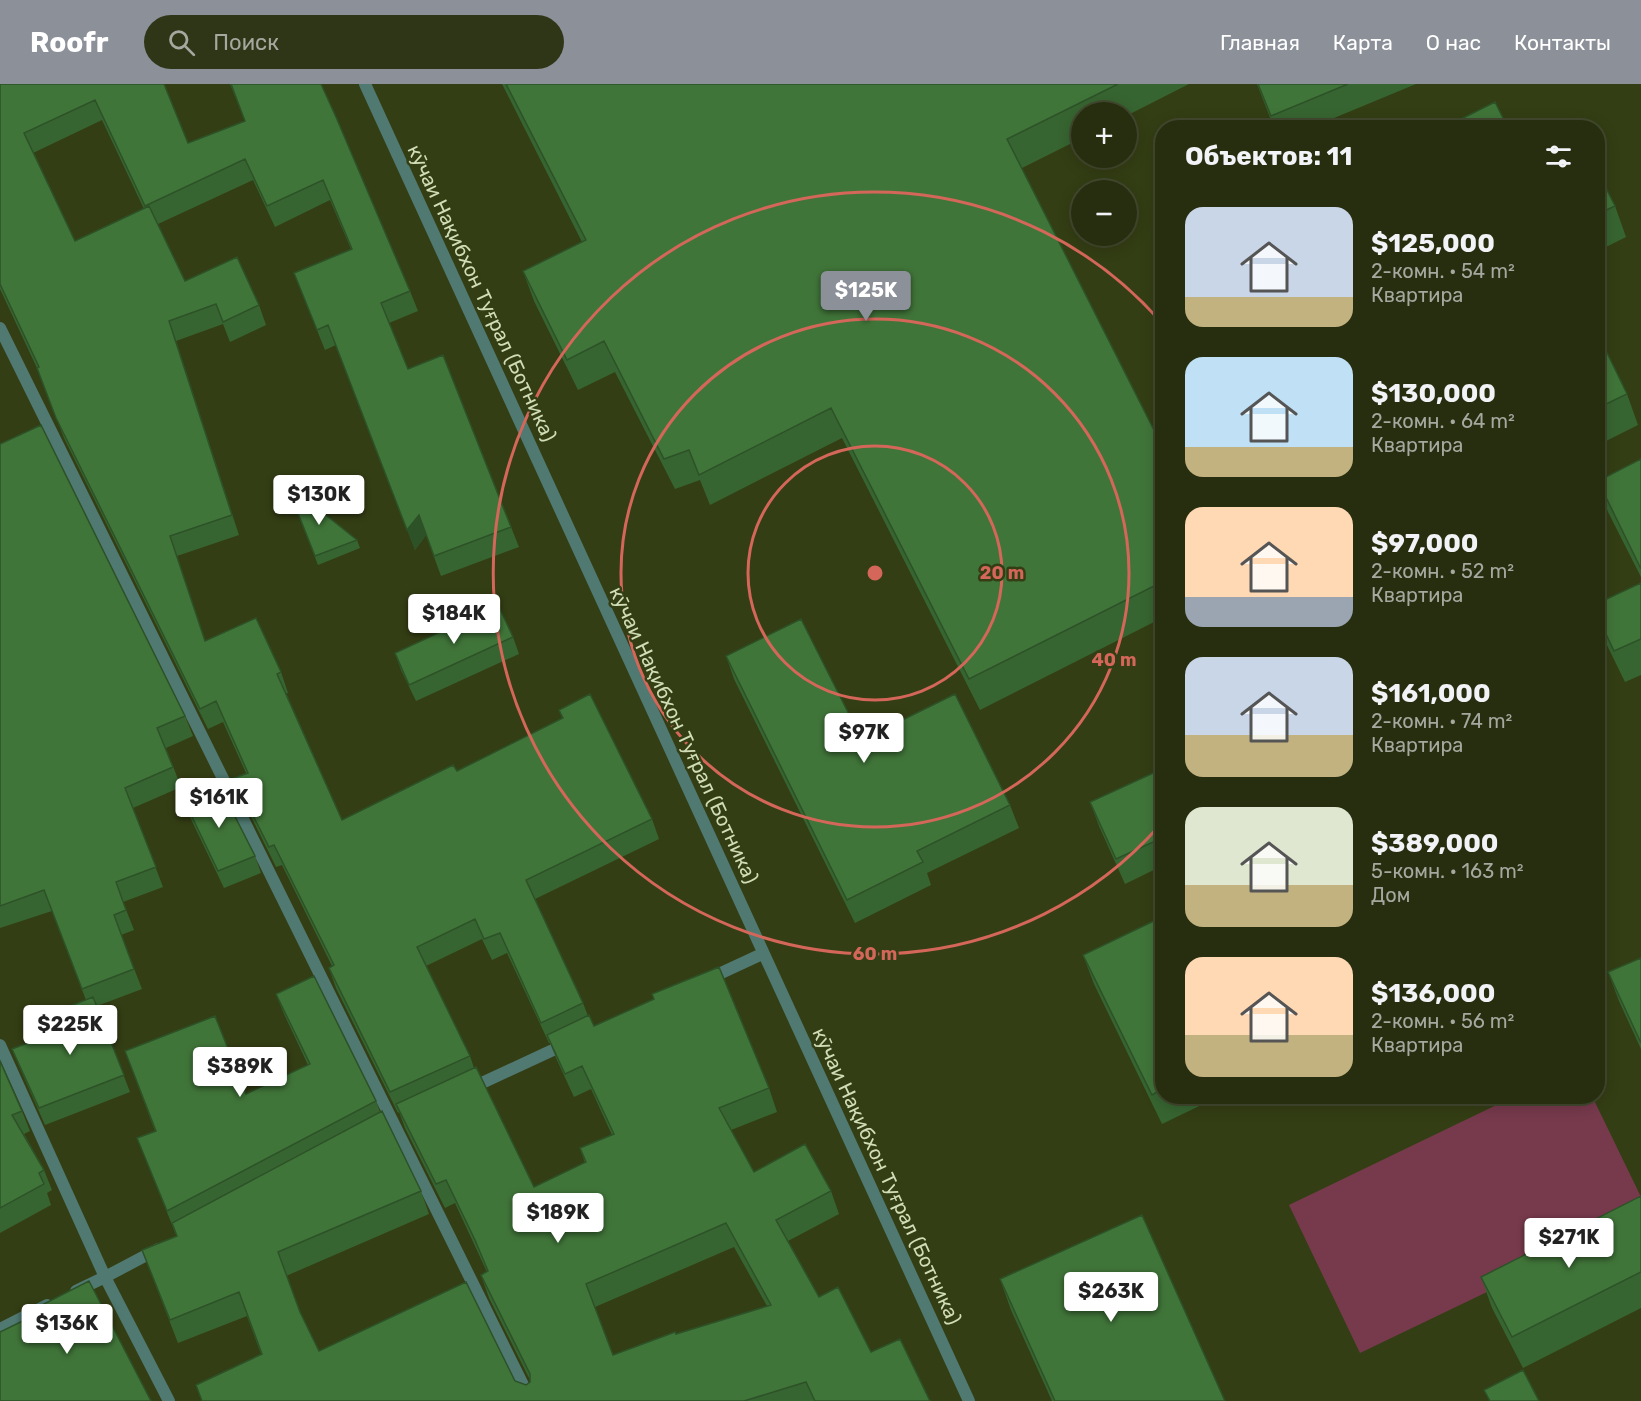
<!DOCTYPE html>
<html lang="ru">
<head>
<meta charset="utf-8">
<style>
	:root { --surface:#272e0f; --page:#2f3618; --text:#f1f3f6; --muted:#a4a89e; --line:#434a2f; --accent:#8c9099 }
	body { margin:0; font-family:Rubik,sans-serif; background:var(--page); color:var(--text); height:100vh; display:flex; flex-direction:column; font-size:22px; white-space:nowrap }
	* { box-sizing:border-box; margin:0 }
	p { font-size:20px; color:var(--muted) }
	.icon { flex:none; width:33px; height:33px; fill:none; stroke:currentColor; stroke-width:2; stroke-linecap:round; stroke-linejoin:round }
	.map { position:relative; flex:1; overflow:hidden }
	.side { position:absolute; left:1155px; top:36px; width:450px; height:984px; display:flex; flex-direction:column; background:var(--surface); border-radius:24px; box-shadow:0 3px 15px #0003,0 0 0 2px var(--line) }
	.side>* { flex:none }
	.fabs { position:absolute; left:1071px; top:18px; display:grid; gap:12px }
	.fabs a { display:grid; place-items:center; width:66px; height:66px; border-radius:50%; background:var(--surface); box-shadow:0 3px 15px #0003,0 0 0 2px var(--line); font-size:30px }
	.price { position:absolute; translate:-50% -51px; padding:0 14px; border-radius:6px; background:#fff; color:#222; font-size:20px; line-height:39px; filter:drop-shadow(0 2px 3px #0008) }
	.price::after { content:''; position:absolute; left:50%; top:36px; width:18px; height:14px; margin-left:-9px; background:inherit; clip-path:polygon(0 0,100% 0,50% 100%) }
	.price.on { background:var(--accent); color:#fff }
	ul { padding:0; list-style:none }
	li { display:flex; align-items:center; gap:18px; height:150px; padding:0 30px }
	li span { display:grid; place-items:center; flex:none; width:168px; height:120px; border-radius:18px; color:#555 }
	li>.icon { margin-inline-start:auto }
	span .icon { width:72px; height:72px; fill:#fffc; stroke-width:1 }
	li b { font-size:26px }
	h2 { display:flex; justify-content:space-between; align-items:center; height:72px; padding:0 30px; font-size:26px }
	header { display:flex; align-items:center; gap:36px; box-sizing:border-box; height:84px; padding:0 30px; background:var(--accent); color:#fff }
	header strong { font-size:28px }
	nav { display:flex; gap:33px; margin-inline-start:auto; font-size:21px }
	.search { width:420px; height:54px; background:var(--page); display:flex; align-items:center; gap:15px; box-sizing:border-box; padding:0 21px; border-radius:33px; color:var(--muted); font-size:22px }
	.map>svg:first-child { display:block }
	.green { fill:#773a4d }
	.lines { fill:none; stroke-linecap:round; stroke-linejoin:round }
	.service { stroke:#4f7971; stroke-width:12 }
	.wall { fill:#376531; fill-rule:evenodd }
	.shaded-wall { fill:#2d5228 }
	.building { fill:#407539; stroke:#2d5228; stroke-width:1.5; fill-rule:evenodd }
	.ring { fill:none; stroke:#d4675a; stroke-width:3 }
	.labels { text-anchor:middle; dominant-baseline:central; stroke-width:5; stroke-linejoin:round; paint-order:stroke }
	.street-label { font-size:20px; fill:#d1ddb6; stroke:#343e14 }
	.centre { fill:#d4675a; stroke:#343e14; stroke-width:3 }
	.ring-label { font-size:18px; text-anchor:middle; font-weight:bold; fill:#d4675a; stroke:#343e14; stroke-width:5; stroke-linejoin:round; paint-order:stroke }
</style>
</head>
<body>
<header>
<strong>Roofr</strong>
<div class="search"><svg class="icon" aria-label="search" viewBox="0 0 24 24"><circle cx="10" cy="10" r="6"/><path d="M15 15l6 6"/></svg>Поиск</div>
<nav><a>Главная</a><a>Карта</a><a>О нас</a><a>Контакты</a></nav>
</header>
<div class="map">
<svg width="1641" height="1317" viewBox="0 0 1641 1317">
	<rect width="100%" height="100%" fill="#343e14"/>
	<path class="green" d="M1592 1012 1641 1113V1134L1360 1269 1289 1121 1513 1013Z"/>
	<g class="lines">
		<path class="service" d="M365 0 969 1317
			M0 244 531 1317
			M706 896 762 870
			M0 961 105 1193 76 1207
			M469 1005 568 959
			M158 1165 105 1193 169 1317
			M0 1245 47 1221"/>
	</g>
	<path class="wall" d="M0 0H164L188 59 245 37 230 0H321L410 207 418 227 389 239 408 285 511 443 519 463 441 492 426 451 415 466 336 261 325 266 294 189 351 165 330 116 275 143 253 96 158 140 185 197 259 221 266 241 230 258 223 240 176 257 239 451 177 472 205 557 281 588 288 609H286L342 736 457 687 562 634 559 626 652 735 659 755 535 815 583 919 588 932 594 942 769 1004 777 1028 731 1046 754 1088 831 1107 839 1130 788 1157 819 1213 871 1268 930 1317H202L196 1301 261 1270 247 1232 178 1259 142 1166 177 1153 137 1054 155 1047 125 967 246 1010 308 981 284 930 276 910 376 1017 380 1028 421 1107 429 1130 286 1192 300 1228 319 1267 515 1297 526 1301 530 1298V1296L489 1214 481 1191 487 1188 455 1119 445 1124 405 1044 399 1028 398 1029 336 904 329 884 332 882 282 781 276 783 242 714 234 694 246 689 223 638 208 645 64 354 37 284 0 205ZM102 36 144 125 75 157 33 69ZM482 855 492 876 507 869 549 959H550L556 974 574 1013 591 1005 612 1051 580 1064 585 1079 534 1103 474 984 470 972 426 882ZM734 1163 767 1222 676 1250 613 1271 595 1223Z
		M502 0H1189L1126 32V28H1082V54L1022 84 1162 362V534L980 626 842 354 710 421 700 396 675 405 615 288 578 306 534 217 523 187 582 158Z
		M1257 0H1416L1310 44H1274Z
		M1598 88 1615 122 1626 153 1598 167Z
		M1598 250 1627 310 1638 341 1598 361Z
		M0 360 185 632 193 652 166 664 181 703 133 724 163 803 123 818 134 846 121 851 142 905 97 922 130 1008 45 1041 19 982 12 965 56 948 50 930 86 916 52 827 0 844Z
		M1641 375V493L1608 428 1598 397Z
		M286 399 357 456 360 464 318 481Z
		M1641 499V591L1625 598 1603 553 1598 536V519Z
		M513 553 519 570 416 617 401 586 395 569Z
		M726 572 862 656 1010 721 1019 744 927 789 931 801 855 839 734 595Z
		M1162 685V782L1125 800 1099 742 1090 718Z
		M184 716 255 772 261 789 224 804 190 733Z
		M1162 833V1012H1220L1162 1040 1094 900 1083 871Z
		M1641 874V965L1619 917 1608 888Z
		M0 977 22 1027 30 1047 24 1050 44 1086 52 1106 47 1109 51 1121 0 1149Z
		M1641 1112V1224L1523 1284 1492 1224 1481 1193Z
		M1000 1195 1225 1317H1052L1011 1226Z"/>
	<path class="shaded-wall" d="M169 237 176 257 239 451 232 431Z
		M419 431 426 451 415 466 407 446Z"/>
	<path class="building" d="M0 0H164L188 59 245 37 231 0H321L336 33 410 207 381 219 408 285 443 271 511 443 434 472 419 431 407 446 328 241 317 246 294 189 352 165 323 96 267 122 245 75 145 122 95 16 24 49 75 157 149 122 185 197 237 173 259 221 223 238 216 220 169 237 232 431 170 452 205 557 256 534 281 588 277 590 342 736 453 681 457 687 563 634 559 626 590 610 652 735 526 796 583 919 541 939 500 849 484 855 475 835 417 863 470 972 390 1008 329 884 334 881 274 761 269 763 234 694 248 689 216 617 200 625 56 334 37 284 39 283 0 200Z
		M506 0H1118L1007 55 1162 362V498L969 595 831 324 699 391 689 366 664 375 604 257 567 276 523 187 586 156Z
		M1258 0H1348L1271 32Z
		M1495 18 1508 44H1443Z
		M1598 88 1615 122 1598 130Z
		M1598 250 1627 310 1598 324Z
		M41 341 185 632 157 644 173 683 125 704 156 783 116 798 126 826 114 831 134 885 82 905 44 806 0 822V360Z
		M1641 375V485L1598 397Z
		M286 399 357 456 315 472Z
		M1641 499V555L1614 567 1598 533V519Z
		M498 521 513 553 409 601 395 569Z
		M801 535 862 656 955 610 1010 721 917 767 923 778 847 816 726 572Z
		M1162 685V754L1116 775 1090 718Z
		M220 703 255 772 218 787 184 716Z
		M1162 833V1005L1152 1011 1083 871Z
		M1641 874V959L1608 888Z
		M719 883 769 1004 719 1024 754 1088 805 1060 831 1107 776 1136 819 1213 838 1203 871 1268 900 1255 930 1317H815L806 1298 744 1317H202L196 1301 262 1270 239 1208 170 1236 142 1166 177 1152 172 1139 382 1027 421 1107 278 1168 300 1228 319 1267 466 1198 515 1297 526 1301 530 1298V1290L481 1191 488 1187 475 1156 446 1096 436 1100 396 1020 476 983 534 1103 586 1078 580 1064 614 1050 582 982 565 990 547 951 589 931 594 942 654 915 652 910ZM726 1139 771 1221 676 1250 675 1248 613 1271 586 1200Z
		M314 892 376 1017 167 1127 137 1054 156 1047 125 967 215 932 246 1010 310 980 276 910Z
		M93 913 124 991 39 1024 12 965 57 948 50 930Z
		M0 977 22 1027 12 1031 44 1086 39 1089 44 1100 0 1124Z
		M1641 1112V1188L1512 1253 1481 1193Z
		M1142 1131 1225 1317H1055L1000 1195Z
		M89 1197 151 1317H0V1248L35 1231 32 1226Z
		M1523 1286 1539 1317H1490L1484 1306Z"/>
	<g class="ring">
		<circle cx="875" cy="489" r="127"/>
		<circle cx="875" cy="489" r="254"/>
		<path d="M1160 741A381 381 0 1 1 1160 237"/>
	</g>
	<g class="labels">
		<g class="street-label">
			<text transform="translate(482 209) rotate(65)">кӯчаи Нақибхон Туғрал (Ботника)</text>
			<text transform="translate(684 651) rotate(65)">кӯчаи Нақибхон Туғрал (Ботника)</text>
			<text transform="translate(887 1092) rotate(65)">кӯчаи Нақибхон Туғрал (Ботника)</text>
		</g>
	</g>
	<circle cx="875" cy="489" r="9" class="centre"/>
	<g class="ring-label">
		<text x="1002" y="495">20 m</text>
		<text x="1114" y="582">40 m</text>
		<text x="875" y="876">60 m</text>
	</g>
</svg>
<div class="fabs">
<a>+</a>
<a>−</a>
</div>
<b class="price on" style="left:866px;top:238px">$125K</b>
<b class="price" style="left:319px;top:442px">$130K</b>
<b class="price" style="left:454px;top:561px">$184K</b>
<b class="price" style="left:864px;top:680px">$97K</b>
<b class="price" style="left:219px;top:745px">$161K</b>
<b class="price" style="left:70px;top:972px">$225K</b>
<b class="price" style="left:240px;top:1014px">$389K</b>
<b class="price" style="left:558px;top:1160px">$189K</b>
<b class="price" style="left:1569px;top:1185px">$271K</b>
<b class="price" style="left:1111px;top:1239px">$263K</b>
<b class="price" style="left:67px;top:1271px">$136K</b>
<section class="side">
<h2>Объектов: 11<svg class="icon" aria-label="filters" viewBox="0 0 24 24"><path d="M4 7h16M4 17h16"/><circle cx="9" cy="7" r="2"/><circle cx="15" cy="17" r="2"/></svg></h2>
<ul>
<li><span style="background:linear-gradient(#c9d6e8 75%,#c2b280 0)"><svg class="icon" aria-label="home" viewBox="0 0 24 24"><path d="M3 11l9-7 9 7M6 9v11h12V9"/></svg></span><div><b>$125,000</b><p>2-комн. · 54 m²</p><p>Квартира</p></div></li>
<li><span style="background:linear-gradient(#bfe0f5 75%,#c2b280 0)"><svg class="icon" aria-label="home" viewBox="0 0 24 24"><path d="M3 11l9-7 9 7M6 9v11h12V9"/></svg></span><div><b>$130,000</b><p>2-комн. · 64 m²</p><p>Квартира</p></div></li>
<li><span style="background:linear-gradient(#ffd9b3 75%,#9aa5b1 0)"><svg class="icon" aria-label="home" viewBox="0 0 24 24"><path d="M3 11l9-7 9 7M6 9v11h12V9"/></svg></span><div><b>$97,000</b><p>2-комн. · 52 m²</p><p>Квартира</p></div></li>
<li><span style="background:linear-gradient(#c9d6e8 65%,#c2b280 0)"><svg class="icon" aria-label="home" viewBox="0 0 24 24"><path d="M3 11l9-7 9 7M6 9v11h12V9"/></svg></span><div><b>$161,000</b><p>2-комн. · 74 m²</p><p>Квартира</p></div></li>
<li><span style="background:linear-gradient(#dfe7d0 65%,#c2b280 0)"><svg class="icon" aria-label="home" viewBox="0 0 24 24"><path d="M3 11l9-7 9 7M6 9v11h12V9"/></svg></span><div><b>$389,000</b><p>5-комн. · 163 m²</p><p>Дом</p></div></li>
<li><span style="background:linear-gradient(#ffd9b3 65%,#c2b280 0)"><svg class="icon" aria-label="home" viewBox="0 0 24 24"><path d="M3 11l9-7 9 7M6 9v11h12V9"/></svg></span><div><b>$136,000</b><p>2-комн. · 56 m²</p><p>Квартира</p></div></li>
</ul>
</section>
</div>
</body>
</html>
